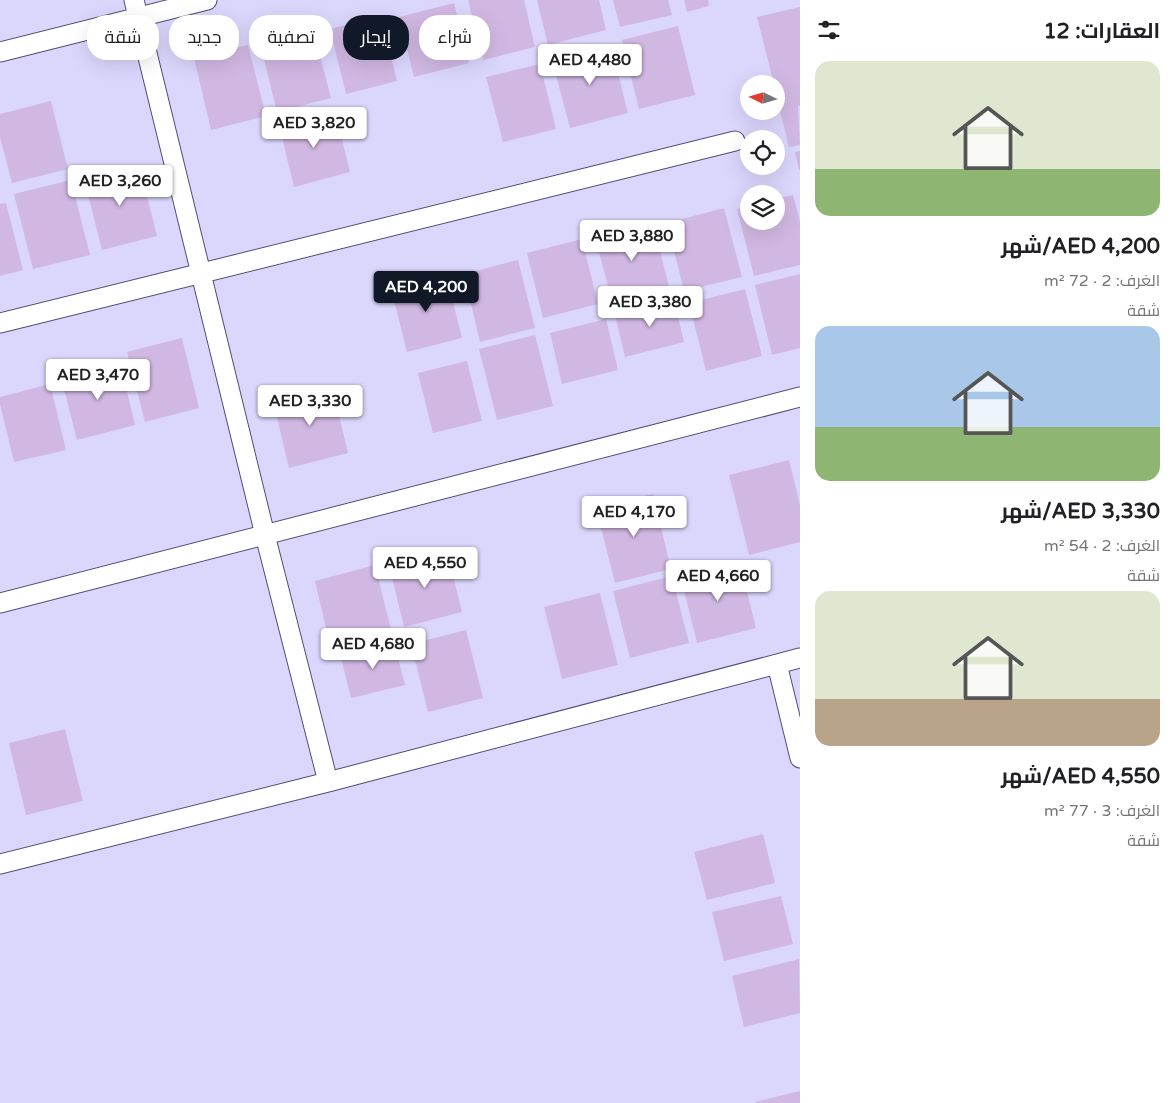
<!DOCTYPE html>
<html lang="ar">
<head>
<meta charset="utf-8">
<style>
	:root { --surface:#fff; --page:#f6f6f6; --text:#202124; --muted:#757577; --accent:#111827 }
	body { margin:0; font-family:"Varela Round",Cairo,sans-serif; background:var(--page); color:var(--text); direction:rtl; height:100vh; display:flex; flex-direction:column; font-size:19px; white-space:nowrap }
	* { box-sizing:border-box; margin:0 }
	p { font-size:16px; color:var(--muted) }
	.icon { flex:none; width:28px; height:28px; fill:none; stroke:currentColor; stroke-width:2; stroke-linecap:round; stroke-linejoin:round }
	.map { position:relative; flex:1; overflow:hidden; direction:ltr }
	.panel { display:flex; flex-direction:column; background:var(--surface); width:375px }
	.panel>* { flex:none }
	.top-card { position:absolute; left:15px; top:15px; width:475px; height:45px; direction:rtl; display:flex; gap:10px }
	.needle { width:32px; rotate:275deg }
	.fabs { position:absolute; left:740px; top:75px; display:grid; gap:10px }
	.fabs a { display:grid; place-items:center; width:45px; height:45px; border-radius:50%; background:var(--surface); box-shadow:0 5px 20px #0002; font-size:25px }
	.price { position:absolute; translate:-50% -42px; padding:0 11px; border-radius:5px; background:#fff; color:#222; font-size:16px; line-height:32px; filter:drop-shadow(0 1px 2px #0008) }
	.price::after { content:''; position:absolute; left:50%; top:30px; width:15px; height:11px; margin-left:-8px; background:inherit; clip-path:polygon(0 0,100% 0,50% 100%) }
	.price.active { background:var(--accent); color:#fff }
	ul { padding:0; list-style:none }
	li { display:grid; align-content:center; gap:10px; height:265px; padding:0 15px }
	li span { display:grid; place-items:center; height:155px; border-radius:15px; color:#555 }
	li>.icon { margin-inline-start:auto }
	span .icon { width:90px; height:90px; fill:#fffc; stroke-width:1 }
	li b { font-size:21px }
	h2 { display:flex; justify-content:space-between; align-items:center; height:60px; padding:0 15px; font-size:21px }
	.tag { padding:0 18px; border-radius:20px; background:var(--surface); box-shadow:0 5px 20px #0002; font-size:18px; line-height:45px }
	.tag.active { background:var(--accent); color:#fff }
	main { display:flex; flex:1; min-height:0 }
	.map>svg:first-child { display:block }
	.building { fill:#d1b8e3 }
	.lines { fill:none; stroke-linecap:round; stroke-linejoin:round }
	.street-casing { stroke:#544d75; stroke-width:21 }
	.street { stroke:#fff; stroke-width:19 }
</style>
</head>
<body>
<main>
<section class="panel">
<h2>العقارات: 12<svg class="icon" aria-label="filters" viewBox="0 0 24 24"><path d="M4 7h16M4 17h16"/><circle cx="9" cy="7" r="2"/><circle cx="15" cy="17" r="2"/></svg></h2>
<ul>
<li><span style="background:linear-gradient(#dfe7d0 70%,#8fb573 0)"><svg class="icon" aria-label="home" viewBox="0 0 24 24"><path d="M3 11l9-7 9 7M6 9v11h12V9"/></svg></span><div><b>AED 4,200/شهر</b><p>الغرف: 2 · 72 m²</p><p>شقة</p></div></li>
<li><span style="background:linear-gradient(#a9c7e8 65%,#8fb573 0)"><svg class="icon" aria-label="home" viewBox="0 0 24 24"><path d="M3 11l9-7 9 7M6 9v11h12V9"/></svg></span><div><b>AED 3,330/شهر</b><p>الغرف: 2 · 54 m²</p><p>شقة</p></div></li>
<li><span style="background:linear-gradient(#dfe7d0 70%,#b9a48a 0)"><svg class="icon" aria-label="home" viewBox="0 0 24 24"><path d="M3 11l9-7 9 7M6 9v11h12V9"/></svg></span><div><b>AED 4,550/شهر</b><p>الغرف: 3 · 77 m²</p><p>شقة</p></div></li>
</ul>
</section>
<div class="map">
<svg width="800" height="1103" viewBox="0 0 800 1103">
	<rect width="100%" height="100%" fill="#dbd6fc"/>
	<path class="building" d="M468 0H524L535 47 483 60Z
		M537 0H599L606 30 548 45Z
		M613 0H668L672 15 620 27Z
		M684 0H708L709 6 687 12Z
		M454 3 469 63 414 77 399 17Z
		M800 7V106H798L800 145 789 147 776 95V84H774L757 17Z
		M381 16 397 81 346 94 330 29Z
		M678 26 695 95 639 109 622 40Z
		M313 29 331 98 277 112 260 43Z
		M248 45 266 116 211 130 194 58Z
		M611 45 628 113 570 128 552 60Z
		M540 64 556 129 503 142 486 77Z
		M51 101 68 169 12 183 0 137V114Z
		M335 111 350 172 294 187 279 125Z
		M800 151V170H799L795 152Z
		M139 165 157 236 102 250 84 179Z
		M71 180 90 255 33 269 14 194Z
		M793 195 800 222V265L754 276 737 209 749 206V221H776V199Z
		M6 203 23 270 0 276V204Z
		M724 208 742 277 684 291 667 223Z
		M653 222 669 287 612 301 595 237Z
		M582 239 598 304 543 318 527 253Z
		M518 260 535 328 480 342 464 274Z
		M446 274 462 338 407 352 391 288Z
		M800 274V348L772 355 755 285Z
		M745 289 762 356 706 371 689 303Z
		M674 300 684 342 625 357 615 315Z
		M606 319 618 370 562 384 550 333Z
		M535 335 553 406 497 420 479 349Z
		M182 338 199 408 145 422 127 352Z
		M467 361 482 421 433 433 418 373Z
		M120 362 135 425 77 440 61 377Z
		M50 384 66 450 14 462 0 404V397Z
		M332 386 348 453 289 468 273 401Z
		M789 460 800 505V542L749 555 729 475Z
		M653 494 671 569 615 583 596 508Z
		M447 551 462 612 404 627 389 565Z
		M739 560 756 628 697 643 680 575Z
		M375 565 391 629 330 645 315 581Z
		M672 576 689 643 630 658 613 591Z
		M600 593 618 665 562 679 544 607Z
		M466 630 483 698 428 712 411 644Z
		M394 641 405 685 351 698 340 654Z
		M65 729 83 801 26 815 9 743Z
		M763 834 775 883 707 900 694 852Z
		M781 896 793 944 724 961 712 912Z
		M799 959 800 1013 744 1027 732 976Z
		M800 1091V1103H756L755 1102Z"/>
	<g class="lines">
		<g class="street-casing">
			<path id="street" d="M134 0 265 535 328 782
				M0 52 207 0
				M0 323 735 141
				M0 603 800 397
				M777 664 800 758
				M0 864 328 782 800 658"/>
		</g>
		<use href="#street" class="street"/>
	</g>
</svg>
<div class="fabs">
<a><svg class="needle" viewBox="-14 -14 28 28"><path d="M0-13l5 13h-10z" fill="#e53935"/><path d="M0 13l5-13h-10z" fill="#757577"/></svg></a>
<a><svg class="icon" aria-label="locate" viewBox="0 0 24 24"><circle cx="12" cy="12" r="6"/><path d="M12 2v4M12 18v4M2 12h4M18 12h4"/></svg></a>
<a><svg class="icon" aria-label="layers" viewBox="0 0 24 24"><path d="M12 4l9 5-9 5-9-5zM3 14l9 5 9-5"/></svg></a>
</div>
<b class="price" style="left:590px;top:86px">AED 4,480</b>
<b class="price" style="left:314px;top:149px">AED 3,820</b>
<b class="price" style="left:120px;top:207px">AED 3,260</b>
<b class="price" style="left:632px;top:262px">AED 3,880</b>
<b class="price active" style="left:426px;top:313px">AED 4,200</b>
<b class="price" style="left:650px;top:328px">AED 3,380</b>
<b class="price" style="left:98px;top:401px">AED 3,470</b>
<b class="price" style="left:310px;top:427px">AED 3,330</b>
<b class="price" style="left:634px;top:538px">AED 4,170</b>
<b class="price" style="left:425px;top:589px">AED 4,550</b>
<b class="price" style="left:718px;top:602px">AED 4,660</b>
<b class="price" style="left:373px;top:670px">AED 4,680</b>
<div class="top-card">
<a class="tag">شراء</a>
<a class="tag active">إيجار</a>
<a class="tag">تصفية</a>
<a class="tag">جديد</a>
<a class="tag">شقة</a>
</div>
</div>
</main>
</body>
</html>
